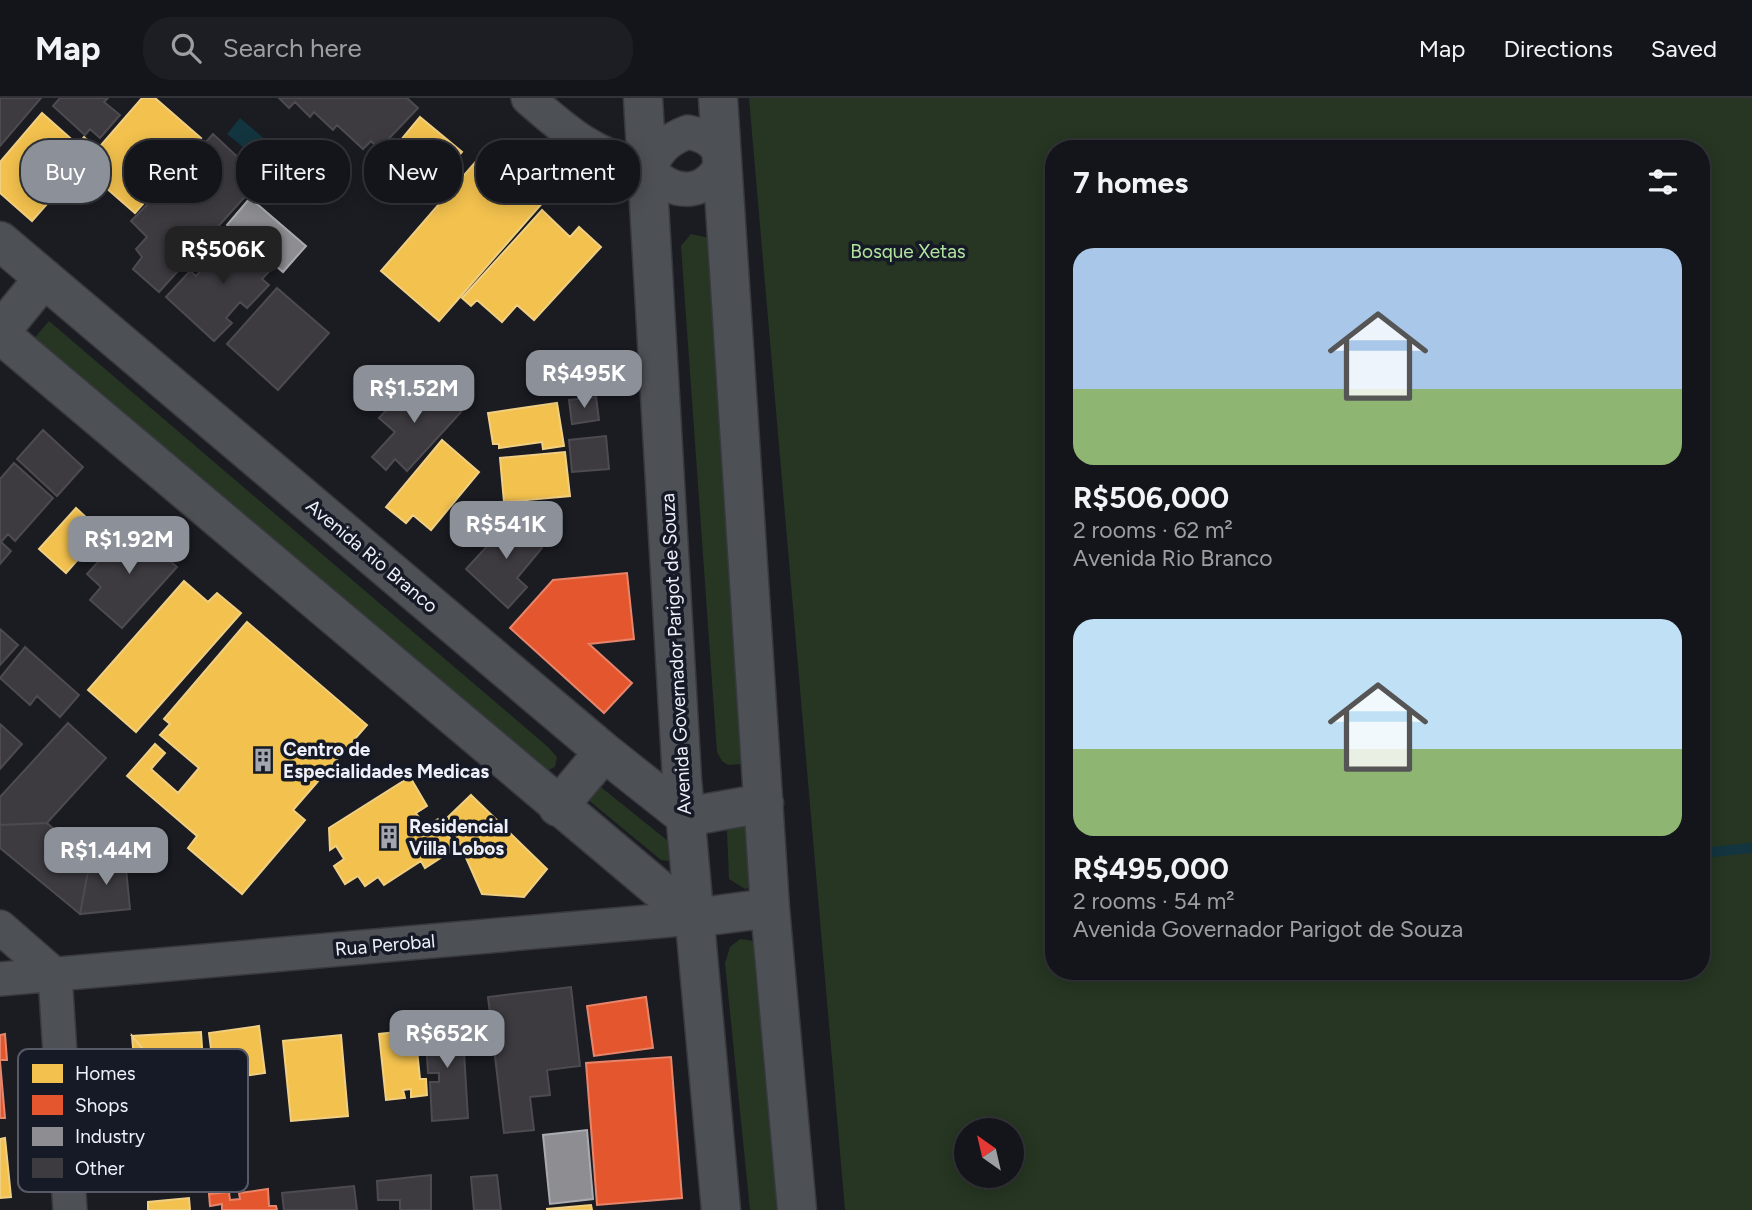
<!DOCTYPE html>
<html lang="en">
<head>
<meta charset="utf-8">
<style>
	:root { --surface:#14151a; --page:#1d1e23; --text:#f1f3f6; --muted:#9d9fa2; --line:#333439; --accent:#8c9099 }
	body { margin:0; font-family:Figtree,sans-serif; background:var(--page); color:var(--text); height:100vh; display:flex; flex-direction:column; font-size:26px; white-space:nowrap }
	* { box-sizing:border-box; margin:0 }
	p { font-size:23px; color:var(--muted) }
	.icon { flex:none; width:38px; height:38px; fill:none; stroke:currentColor; stroke-width:2; stroke-linecap:round; stroke-linejoin:round }
	.map { position:relative; flex:1; overflow:hidden }
	.side { position:absolute; left:1045px; top:42px; width:665px; height:840px; display:flex; flex-direction:column; background:var(--surface); border-radius:28px; box-shadow:0 4px 18px #0003,0 0 0 2px var(--line) }
	.side>* { flex:none }
	.hud { position:absolute; left:21px; top:42px; width:665px; height:63px; display:flex; gap:14px }
	.needle { width:46px; rotate:326deg }
	.fabs { position:absolute; left:954px; top:1020px; display:grid; gap:14px }
	.fabs a { display:grid; place-items:center; width:70px; height:70px; border-radius:50%; background:var(--surface); box-shadow:0 4px 18px #0003,0 0 0 2px var(--line); font-size:35px }
	.price { position:absolute; translate:-50% -60px; padding:0 16px; border-radius:14px; background:var(--accent); color:#fff; font-size:23px; line-height:46px; filter:drop-shadow(0 2px 4px #0008) }
	.price::after { content:''; position:absolute; left:50%; top:42px; width:21px; height:16px; margin-left:-10px; background:inherit; clip-path:polygon(0 0,100% 0,50% 100%) }
	.price.active { background:#222; color:#fff }
	ul { padding:0; list-style:none }
	li { display:grid; align-content:center; gap:14px; height:371px; padding:0 28px }
	li span { display:grid; place-items:center; height:217px; border-radius:21px; color:#555 }
	li>.icon { margin-inline-start:auto }
	span .icon { width:126px; height:126px; fill:#fffc; stroke-width:1 }
	li b { font-size:30px }
	h2 { display:flex; justify-content:space-between; align-items:center; height:84px; padding:0 28px; font-size:30px }
	.tag { padding:0 24px; border-radius:28px; background:var(--surface); box-shadow:0 4px 18px #0003,0 0 0 2px var(--line); font-size:24px; line-height:63px }
	.tag.active { background:var(--accent); color:#fff }
	header { display:flex; align-items:center; gap:42px; box-sizing:border-box; height:98px; padding:0 35px; background:var(--surface); border-bottom:2px solid var(--line) }
	header strong { font-size:33px }
	nav { display:flex; gap:38px; margin-inline-start:auto; font-size:24px }
	.search { width:490px; height:63px; background:var(--page); display:flex; align-items:center; gap:18px; box-sizing:border-box; padding:0 24px; border-radius:28px; color:var(--muted); font-size:26px }
	.map>svg:first-child { display:block }
	.green { fill:#263622; fill-rule:evenodd }
	.water { fill:#12353f }
	.homes { fill:#f2c14e; stroke:#f1cf82; stroke-width:2 }
	.shops { fill:#e4572e; stroke:#e7856b; stroke-width:2 }
	.industry { fill:#8d8d92; stroke:#aaabb1; stroke-width:2 }
	.lines { fill:none; stroke-linecap:round; stroke-linejoin:round }
	.stream { stroke:#12353f; stroke-width:10 }
	.building { fill:#3d3b40; stroke:#4d4b50; stroke-width:2 }
	.minor-casing { stroke:#38393e; stroke-width:36 }
	.tertiary-casing { stroke:#38393e; stroke-width:41 }
	.minor { stroke:#4d5055; stroke-width:33 }
	.tertiary { stroke:#4d5055; stroke-width:38 }
	.labels { text-anchor:middle; dominant-baseline:central; stroke-width:7; stroke-linejoin:round; paint-order:stroke }
	.park-label { font-size:19px; fill:#b1e59f; stroke:#161a26 }
	.street-label { font-size:19px; fill:#eef1fa; stroke:#161a26 }
	.poi-label { font-size:19px; font-weight:bold; fill:#eef1fa; stroke:#161a26; text-anchor:start }
	.key { fill:#161a26; stroke:#575a66; stroke-width:2 }
	.key-label { font-size:19px; fill:#eef1fa }
</style>
</head>
<body>
<header>
<strong>Map</strong>
<div class="search"><svg class="icon" aria-label="search" viewBox="0 0 24 24"><circle cx="10" cy="10" r="6"/><path d="M15 15l6 6"/></svg>Search here</div>
<nav><a>Map</a><a>Directions</a><a>Saved</a></nav>
</header>
<div class="map">
<svg width="1752" height="1112" viewBox="0 0 1752 1112">
	<rect width="100%" height="100%" fill="#1a1c22"/>
	<path class="green" d="M749 0H1752V1112H845ZM1054 51H1701V873H1054ZM966 1032H1012V1078H966Z
		M691 136 709 140 743 666 728 667 722 663 717 654 681 148Z
		M49 223 548 649 557 659 555 669 548 672 32 243Z
		M597 686 673 747V759L669 763 661 762 586 700Z
		M750 724 757 787 745 791 729 781 727 732 732 725Z
		M740 841 754 843 790 1112H750L725 865 730 849Z"/>
	<path class="water" d="M240 20 273 48 260 63 227 36Z"/>
	<path class="homes" d="M142 0H155L201 40 135 115 82 69Z
		M42 15 78 47 84 39 96 50 32 123 0 95V64Z
		M420 19 462 54 422 102 380 67Z
		M492 45 551 95 439 223 381 173Z
		M542 112 570 139 579 129 601 149 534 222 517 207 502 224 477 202 471 208 462 200Z
		M557 305 564 348 543 351 542 344 499 350V346H493L488 315Z
		M442 342 479 374 431 432 413 417 406 425 386 409Z
		M565 354 570 398 504 404 500 360Z
		M76 410 102 434 66 475 39 451Z
		M184 483 208 504 217 495 241 515 136 634 88 592Z
		M247 524 367 627 293 712 305 722 242 796 188 750 197 738 127 678 155 646 165 655 151 671 178 695 199 670 160 637 170 626 164 621Z
		M410 679 427 708 416 715 425 729 438 721 456 750 425 770 421 763 384 787 378 779 365 788 358 778 345 786 334 768 344 761 336 748 330 752 329 730Z
		M471 697 547 771 524 799 482 796 448 719Z
		M259 928 265 975 215 982 209 935Z
		M415 932 420 981H426L427 997 411 999V991L403 992 405 1000 386 1002 379 936Z
		M201 934 204 980 169 982 132 938Z
		M341 937 348 1018 291 1023 283 943Z
		M132 938 169 982 171 1008 138 1010Z
		M5 1040 11 1099 0 1100V1041Z
		M189 1100 190 1112H148V1104Z
		M591 1107 592 1112H547V1111Z"/>
	<path class="shops" d="M627 475 634 541 589 546 632 585 604 615 510 530 553 482Z
		M646 899 653 950 594 958 587 908Z
		M5 936 7 962H0V937Z
		M671 959 682 1100 597 1107 586 965Z
		M0 963 5 1020H0Z
		M268 1091 269 1108H276L277 1112H222V1106L210 1108 209 1096 229 1094 230 1102 240 1101 239 1095Z"/>
	<path class="industry" d="M250 100 306 148 283 174 227 127Z
		M587 1032 593 1101 550 1106 543 1037Z"/>
	<g class="lines">
		<path class="stream" d="M1701 755 1752 750"/>
	</g>
	<path class="building" d="M0 0H41L0 48Z
		M60 0H108L104 4 120 17 100 40 90 31 85 37 53 8Z
		M279 0H407L418 10 379 51 371 43 363 51 337 27 333 32 314 14 310 19 295 4 289 10Z
		M213 36 261 81 159 194 133 171 142 159 136 151 147 139 131 123 180 73 185 80 198 64 193 59Z
		M237 133 275 167 262 181 269 187 247 210 240 204 226 220 232 225 214 243 166 199 190 173 196 178Z
		M277 190 329 235 278 292 227 246Z
		M414 282 428 295 434 289 461 314 407 373 395 361 386 372 372 359 395 334 379 320Z
		M596 299 599 322 572 326 569 302Z
		M43 332 83 369 57 398 17 361Z
		M606 338 609 371 572 374 569 342Z
		M14 365 53 400 15 443 8 436 1 444 11 453 0 466V381Z
		M517 416 542 450 517 480 527 489 508 510 466 471Z
		M131 428 177 469 122 530 90 502 101 489 87 476Z
		M0 531 18 547 0 567Z
		M25 549 79 597 60 619 37 598 30 607 0 580Z
		M68 625 106 660 47 725 0 727V699Z
		M0 626 22 646 0 671Z
		M47 725 90 763 80 816 0 750V727Z
		M125 760 130 811 80 816 90 763Z
		M571 889 580 968 547 972 550 997 530 999 534 1032 504 1035 488 899Z
		M462 922 468 1020 432 1023 430 984H439V975H428L425 925Z
		M431 1077V1112H400V1102H378L377 1083Z
		M497 1077 501 1112H474L471 1079Z
		M354 1088 357 1112H284L282 1095Z"/>
	<g class="lines">
		<g class="minor-casing">
			<path id="minor" d="M528 0C571 38 593 56 649 72
				M688 34C707 38 715 44 724 62 707 98 676 100 649 72 658 51 667 42 688 34Z
				M0 829 55 877 70 1112
				M0 881 693 820"/>
		</g>
		<g class="tertiary-casing">
			<path id="tertiary" d="M643 0 682 681 721 1112
				M718 0 770 810 797 1112
				M0 143 604 654 686 719 764 705
				M0 234 44 180
				M0 236 693 820 770 810
				M558 709 604 654"/>
		</g>
		<use href="#minor" class="minor"/>
		<use href="#tertiary" class="tertiary"/>
	</g>
	<defs>
		<g id="building-bare" transform="scale(1.89)"><path d="M-4-6H4V6H1V3H-1V6H-4ZM-2.5-4.3h1.7v1.8h-1.7ZM.8-4.3h1.7v1.8H.8ZM-2.5-1h1.7V.8h-1.7ZM.8-1h1.7V.8H.8Z" fill="#a4a6ae" stroke="#161a26" stroke-width="2.5" paint-order="stroke"/></g>
	</defs>
	<g fill-rule="evenodd">
		<use href="#building-bare" x="263" y="662"/>
		<use href="#building-bare" x="389" y="739"/>
	</g>
	<g class="labels">
		<g class="park-label">
			<text x="908" y="153">Bosque Xetas</text>
		</g>
		<g class="street-label">
			<text transform="translate(372 458) rotate(40)">Avenida Rio Branco</text>
			<text transform="translate(676 556) rotate(-93)">Avenida Governador Parigot de Souza</text>
			<text transform="translate(385 847) rotate(-5)">Rua Perobal</text>
		</g>
		<g class="poi-label">
			<text x="283" y="651">Centro de<tspan x="283" dy="22">Especialidades Medicas</tspan></text>
			<text x="409" y="728">Residencial<tspan x="409" dy="22">Villa Lobos</tspan></text>
		</g>
	</g>
	<rect x="18" y="951" width="230" height="143" rx="10" class="key"/>
	<rect x="32" y="966" width="31" height="19" fill="#f2c14e"/>
	<rect x="32" y="997" width="31" height="20" fill="#e4572e"/>
	<rect x="32" y="1029" width="31" height="19" fill="#8d8d92"/>
	<rect x="32" y="1060" width="31" height="20" fill="#3d3b40"/>
	<g class="key-label">
		<text x="75" y="982">Homes</text>
		<text x="75" y="1014">Shops</text>
		<text x="75" y="1045">Industry</text>
		<text x="75" y="1077">Other</text>
	</g>
</svg>
<div class="fabs">
<a><svg class="needle" viewBox="-14 -14 28 28"><path d="M0-13l5 13h-10z" fill="#e53935"/><path d="M0 13l5-13h-10z" fill="#9d9fa2"/></svg></a>
</div>
<b class="price active" style="left:223px;top:188px">R$506K</b>
<b class="price" style="left:584px;top:312px">R$495K</b>
<b class="price" style="left:414px;top:327px">R$1.52M</b>
<b class="price" style="left:506px;top:463px">R$541K</b>
<b class="price" style="left:129px;top:478px">R$1.92M</b>
<b class="price" style="left:106px;top:789px">R$1.44M</b>
<b class="price" style="left:447px;top:972px">R$652K</b>
<div class="hud">
<a class="tag active">Buy</a>
<a class="tag">Rent</a>
<a class="tag">Filters</a>
<a class="tag">New</a>
<a class="tag">Apartment</a>
</div>
<section class="side">
<h2>7 homes<svg class="icon" aria-label="filters" viewBox="0 0 24 24"><path d="M4 7h16M4 17h16"/><circle cx="9" cy="7" r="2"/><circle cx="15" cy="17" r="2"/></svg></h2>
<ul>
<li><span style="background:linear-gradient(#a9c7e8 65%,#8fb573 0)"><svg class="icon" aria-label="home" viewBox="0 0 24 24"><path d="M3 11l9-7 9 7M6 9v11h12V9"/></svg></span><div><b>R$506,000</b><p>2 rooms · 62 m²</p><p>Avenida Rio Branco</p></div></li>
<li><span style="background:linear-gradient(#bfe0f5 60%,#8fb573 0)"><svg class="icon" aria-label="home" viewBox="0 0 24 24"><path d="M3 11l9-7 9 7M6 9v11h12V9"/></svg></span><div><b>R$495,000</b><p>2 rooms · 54 m²</p><p>Avenida Governador Parigot de Souza</p></div></li>
</ul>
</section>
</div>
</body>
</html>
